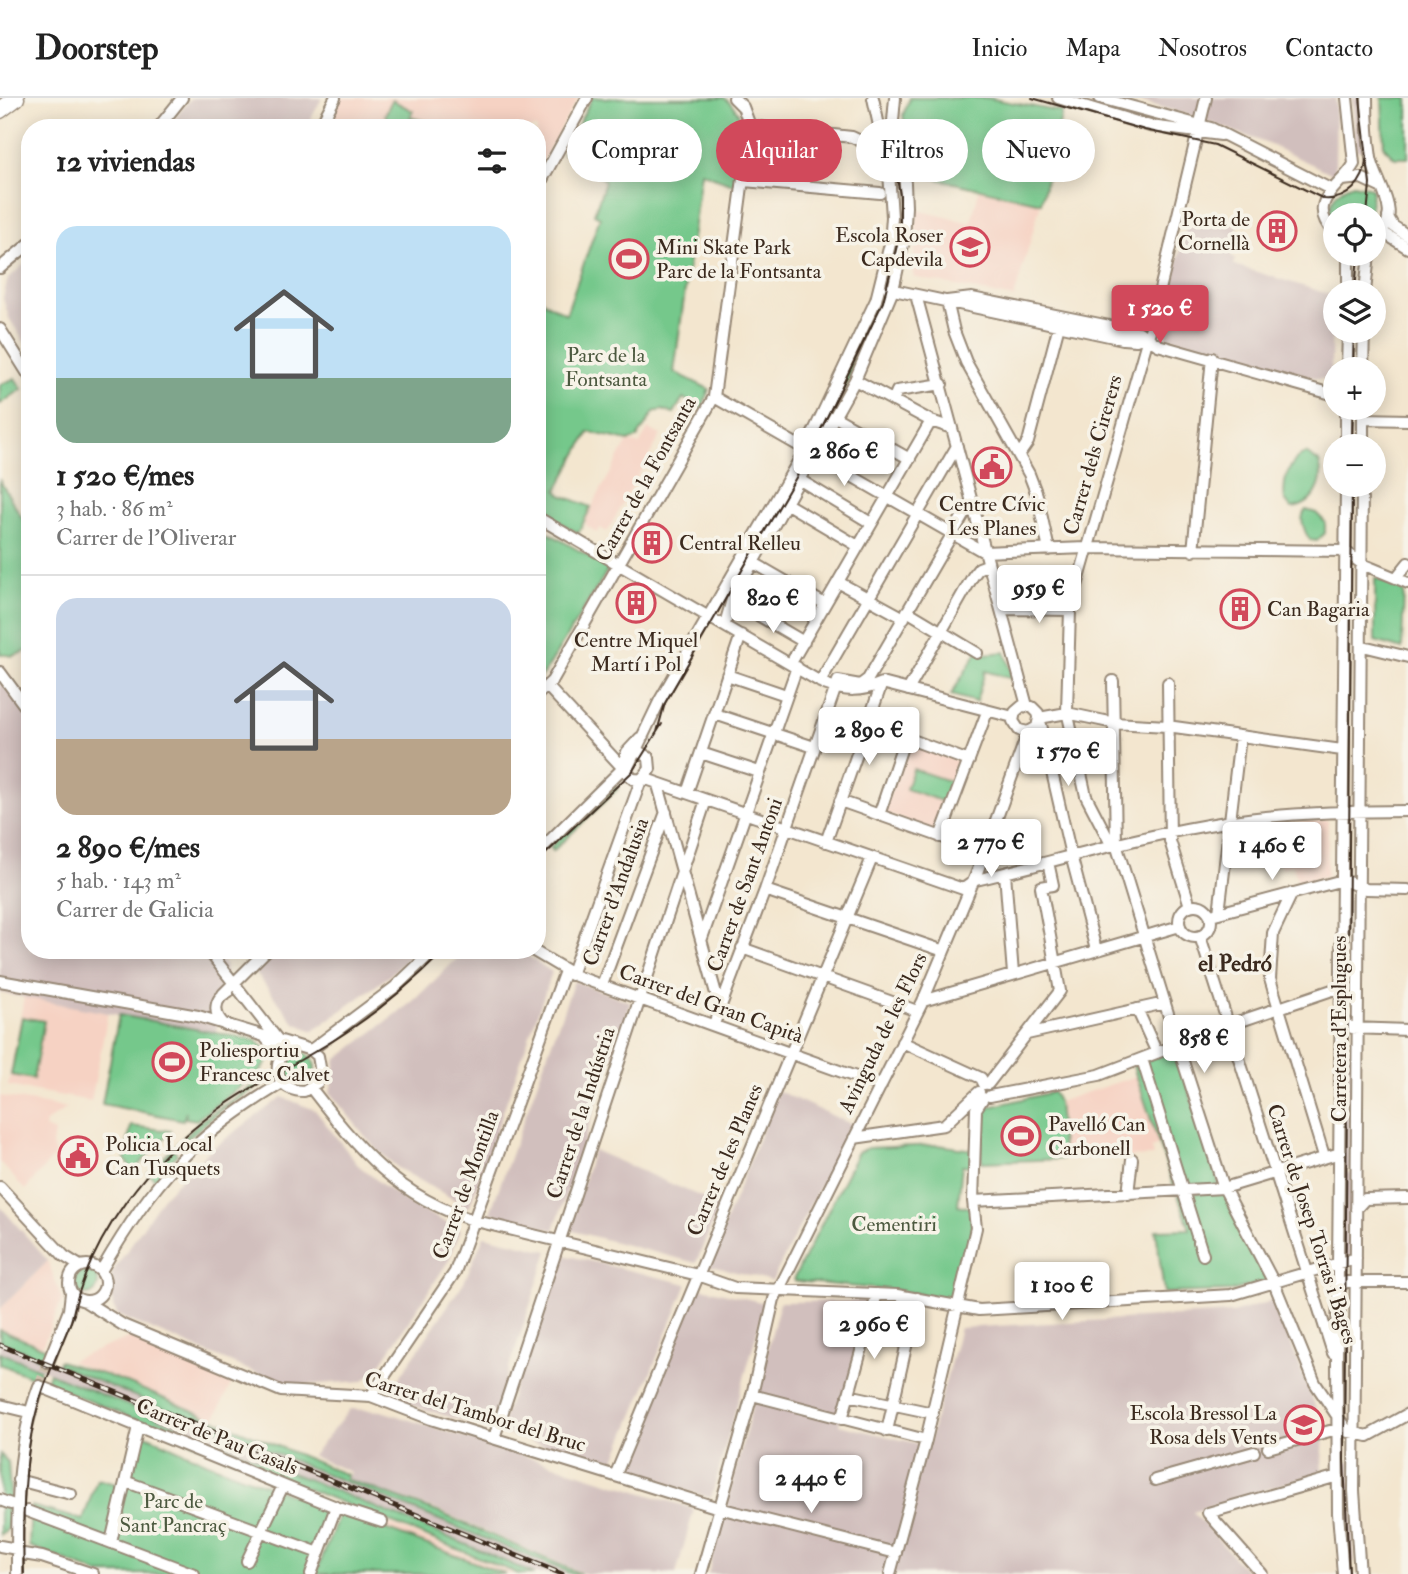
<!DOCTYPE html>
<html lang="es">
<head>
<meta charset="utf-8">
<style>
	:root { --surface:#fff; --page:#f6f6f6; --text:#222; --muted:#767676; --line:#e0e0e0; --accent:#d1495b }
	body { margin:0; font-family:"IM FELL Double Pica",serif; background:var(--page); color:var(--text); height:100vh; display:flex; flex-direction:column; font-size:26px; white-space:nowrap }
	* { box-sizing:border-box; margin:0 }
	p { font-size:23px; color:var(--muted) }
	.icon { flex:none; width:38px; height:38px; fill:none; stroke:currentColor; stroke-width:2; stroke-linecap:round; stroke-linejoin:round }
	.map { position:relative; flex:1; overflow:hidden }
	.sheet { position:absolute; left:21px; top:21px; width:525px; height:840px; display:flex; flex-direction:column; background:var(--surface); border-radius:28px; box-shadow:0 4px 18px #0003 }
	.sheet>* { flex:none }
	.guide { position:absolute; left:567px; top:21px; width:665px; height:63px; display:flex; gap:14px }
	.tools { position:absolute; left:1323px; top:105px; display:grid; gap:14px }
	.tools a { display:grid; place-items:center; width:63px; height:63px; border-radius:50%; background:var(--surface); box-shadow:0 4px 18px #0003; font-size:35px }
	.price { position:absolute; translate:-50% -60px; padding:0 16px; border-radius:7px; background:#fff; color:#222; font-size:23px; line-height:46px; filter:drop-shadow(0 2px 4px #0008) }
	.price::after { content:''; position:absolute; left:50%; top:42px; width:21px; height:16px; margin-left:-10px; background:inherit; clip-path:polygon(0 0,100% 0,50% 100%) }
	.price.on { background:var(--accent); color:#fff }
	ul { padding:0; list-style:none }
	li { display:grid; align-content:center; gap:14px; height:371px; padding:0 35px }
	li+li { border-top:2px solid var(--line) }
	li span { display:grid; place-items:center; height:217px; border-radius:21px; color:#555 }
	li>.icon { margin-inline-start:auto }
	span .icon { width:126px; height:126px; fill:#fffc; stroke-width:1 }
	li b { font-size:30px }
	h2 { display:flex; justify-content:space-between; align-items:center; height:84px; padding:0 35px; font-size:30px }
	.chip { padding:0 24px; border-radius:32px; background:var(--surface); box-shadow:0 4px 18px #0003; font-size:24px; line-height:63px }
	.chip.on { background:var(--accent); color:#fff }
	header { display:flex; align-items:center; gap:42px; box-sizing:border-box; height:98px; padding:0 35px; background:var(--surface); border-bottom:2px solid var(--line) }
	header strong { font-size:33px }
	nav { display:flex; gap:38px; margin-inline-start:auto; font-size:24px }
	.map>svg:first-child { display:block }
	.built { fill:#f6d2c3 }
	.industrial { fill:#d1bfbd }
	.green { fill:#75c88b; stroke:#587954; stroke-width:2 }
	.lines { fill:none; stroke-linecap:round; stroke-linejoin:round }
	.minor-tunnel { stroke:#cec0ac; stroke-width:10; stroke-dasharray:10 5; stroke-linecap:butt }
	.minor-casing { stroke:#978876; stroke-width:14 }
	.highway-casing { stroke:#978876; stroke-width:19 }
	.minor { stroke:#fff; stroke-width:10 }
	.highway { stroke:#fff; stroke-width:16 }
	.tram { stroke:#3b2a1e; stroke-width:2 }
	.rail-casing { stroke:#3b2a1e; stroke-width:5 }
	.rail { stroke:#f7f3e8; stroke-width:2.5; stroke-dasharray:8; stroke-linecap:butt }
	.labels { text-anchor:middle; dominant-baseline:central; stroke-width:7; stroke-linejoin:round; paint-order:stroke }
	.poi-label { font-size:21px; fill:#3b2a1e; stroke:#f7f3e8; text-anchor:start }
	.park-label { font-size:21px; fill:#4c593f; stroke:#f7f3e8 }
	.street-label { font-size:21px; fill:#3b2a1e; stroke:#f7f3e8 }
	.neighbourhood-label { font-size:23px; font-weight:bold; fill:#3b2a1e; stroke:#f7f3e8 }
</style>
</head>
<body>
<header>
<strong>Doorstep</strong>
<nav><a>Inicio</a><a>Mapa</a><a>Nosotros</a><a>Contacto</a></nav>
</header>
<div class="map">
<svg width="1408" height="1476" viewBox="0 0 1408 1476">
	<rect width="100%" height="100%" fill="#f7f3e8"/>
	<filter id="ink" filterUnits="userSpaceOnUse"><feTurbulence type="fractalNoise" baseFrequency=".0143" numOctaves="2"/><feDisplacementMap in="SourceGraphic" scale="14" xChannelSelector="R" yChannelSelector="G"/><feConvolveMatrix kernelMatrix="1 2 1 2 8 2 1 2 1" color-interpolation-filters="sRGB"/></filter>
	<filter id="wash" filterUnits="userSpaceOnUse"><feTurbulence type="fractalNoise" baseFrequency=".00686" numOctaves="4" result="noise"/><feDisplacementMap in="SourceGraphic" scale="28" xChannelSelector="R" yChannelSelector="G"/><feGaussianBlur stdDeviation="1.57" result="paint"/><feColorMatrix in="noise" values="0 0 0 0 0 0 0 0 0 0 0 0 0 0 0 0 0 1.4 0 .05"/><feComposite in="paint" operator="in"/></filter>
	<g filter="url(#wash)">
		<rect width="100%" height="100%" fill="#f3e6cf"/>
		<path class="built" d="M341 0H578L537 73V30H325Z
			M979 92 1041 105 1014 200 913 179 917 112 971 125Z
			M648 331 661 337 607 434 600 430 597 435 586 427 585 421 628 343 639 347Z
			M908 645 964 665 939 734 883 715Z
			M1328 722 1327 778 1298 785 1293 767 1282 769 1280 765 1270 766 1271 743 1281 742 1280 725Z
			M24 899 108 915 91 1003 8 988Z
			M1136 978 1159 1047 1151 1050 1153 1058 1063 1061 1058 1004Z
			M0 998 67 1010 46 1024 45 1030 54 1034 52 1047 55 1057 25 1092 0 1064Z
			M48 1163 62 1202 42 1248 0 1232V1211Z
			M131 1239 233 1282 214 1322 70 1263Z
			M386 1425 514 1476H379L383 1430Z"/>
		<path class="industrial" d="M191 0H322L306 30H168Z
			M1128 0H1336L1335 77 1268 46 1193 18Z
			M1352 0H1363L1367 51 1357 53Z
			M1190 114 1238 128 1231 158 1235 160 1234 167 1332 197 1331 278 1327 281 1316 280 1215 249 1169 240 1162 235 1160 230Z
			M30 161V253L9 220 3 200 8 181Z
			M0 565 30 605V852H214L226 868 216 935 0 895Z
			M276 852H416L388 879 313 933 295 925 254 873Z
			M466 852H519L552 874 469 1110 398 1070 375 1050 330 995 336 962 412 904Z
			M574 883 631 904 554 1132 490 1115Z
			M1345 950H1354L1353 1071H1344Z
			M778 993 851 1026 772 1183 708 1167Z
			M282 999 315 1012 358 1067 384 1088 411 1107 461 1132 449 1162 376 1273 363 1283 287 1288 117 1217 111 1199 112 1175 163 1099 209 1053Z
			M593 1052 720 1107 696 1165 569 1132Z
			M1344 1075H1353V1159L1343 1158Z
			M0 1108 48 1163 0 1211Z
			M484 1138 548 1153 489 1331 398 1303 395 1286 464 1184Z
			M560 1156 687 1186 612 1369 499 1334Z
			M698 1189 765 1205 711 1400 622 1373Z
			M1274 1202 1324 1331 1322 1374 1193 1414 1249 1476H708L780 1204 870 1203 839 1327 928 1348 960 1230 1233 1215Z
			M0 1243 501 1446 572 1476H534L0 1254Z
			M350 1311 381 1313 694 1411 676 1476H585L440 1413 347 1381 350 1374 312 1358Z
			M1351 1364 1354 1464 1344 1465 1341 1365Z"/>
		<path class="green" d="M592 0H724C755 21 741 57 737 88L701 74 674 274 709 291 702 311 683 300 674 315 662 312 654 314 637 340 628 343 589 334 557 392 561 397 591 409 578 435 549 418 542 431 609 470 545 574 537 582V200L566 216 600 119 594 116 605 84 597 74C602 63 598 58 591 50L578 49 570 57 563 56Z
			M910 0H987L1062 14 1041 105 915 76 903 17Z
			M1382 0H1408V60H1395L1384 49Z
			M392 2 413 13 410 19 431 25 429 30H393L385 17Z
			M1353 86 1372 90 1370 117H1335V125C1324 107 1335 92 1353 86Z
			M879 205 884 207 820 343 815 340Z
			M15 280 22 291 0 306V287Z
			M1306 355 1319 364C1326 385 1314 408 1291 410L1285 402C1282 385 1288 363 1306 355Z
			M0 383 30 433V552L13 558 0 556Z
			M1306 412 1316 415 1325 424V435L1317 443 1310 442C1305 435 1298 420 1306 412Z
			M1375 480 1404 491 1402 551 1375 543Z
			M980 549 984 556 1005 554 1013 581 985 573 976 604 951 597Z
			M913 671 952 684 944 704 906 691Z
			M615 687 618 691 553 753 550 749Z
			M119 917 255 942 267 952 268 963 261 973 196 1022 185 1020 186 1014 183 1022 102 1006Z
			M22 919 44 923 33 981 11 977Z
			M1176 952 1219 1087 1175 1093 1133 968Z
			M283 970a16 16 0 1 1 32 0a16 16 0 1 1-32 0Z
			M257 985 259 988 220 1013 174 1052 177 1056 156 1082 148 1075 199 1024Z
			M1053 994 1058 1004 1063 1061 982 1064 981 1011Z
			M131 1028 171 1033 133 1073 125 1061Z
			M938 1047 974 1052 971 1068 962 1067 958 1107 971 1110 972 1136 955 1202 900 1193 795 1183 794 1180 858 1054 868 1050Z
			M1225 1092 1267 1183 1231 1193 1164 1195 1156 1132 1190 1131 1178 1097Z
			M74 1185a12 12 0 1 1 24 0a12 12 0 1 1-24 0Z
			M0 1232 49 1252 45 1262 0 1243Z
			M0 1254 40 1271 36 1281 0 1266Z
			M59 1263 115 1280 347 1377 346 1381 440 1415 581 1476H572L58 1267Z
			M49 1275 472 1449 534 1476H519L45 1285Z
			M137 1333 208 1365 319 1407 330 1422 308 1476H100L29 1448 31 1408 83 1422 97 1381 120 1387Z
			M0 1356 8 1364 11 1406 7 1432 0 1437Z
			M340 1414 505 1476H316Z"/>
	</g>
	<g filter="url(#ink)">
		<g class="lines">
			<path class="minor-tunnel" d="M39 1288 48 1265"/>
			<g class="minor-casing">
				<path id="minor" d="M1058 0 1150 28 1221 37
					M1100 0 1211 30 1330 91
					M1367 0C1367 20 1368 40 1371 60 1375 84 1407 120 1374 138
					M750 28 852 39 871 48
					M158 30 182 0
					M319 30 335 0
					M1342 82 1361 80 1382 90
					M744 83 880 95
					M537 91 587 0
					M1388 119 1393 128 1408 138
					M1379 135H1384L1408 150
					M1335 136C1303 103 1342 89 1354 66L1347 0
					M1348 156V194
					M0 170 30 145
					M889 191 1123 241 1136 242 1146 238
					M1365 194 1369 156
					M916 197 1027 608
					M947 203 972 200 1139 234 1158 247 1335 297
					M947 203 954 233 966 264 1029 376 1037 397 1049 452
					M0 231 30 279
					M1347 271 1348 233
					M1363 271 1364 233
					M855 282 931 323 952 330
					M714 299 984 454
					M893 303 897 293 942 286
					M835 319 910 361
					M1363 321 1408 322
					M1346 348V310
					M1363 348V310
					M1019 357 1028 344 1060 223
					M800 382 871 425
					M787 406 858 448
					M537 419 824 586C846 594 861 594 882 585
					M1193 453 1212 260
					M984 454 1086 450 1345 453 1362 466 1408 485
					M754 465 825 506
					M1396 480 1408 465
					M838 484 904 520
					M732 502 804 544
					M907 513 977 555
					M1002 513 1008 511 1070 512
					M725 526 732 502 855 282 893 192 904 142 906 109 905 85 893 23 895 0
					M1363 548 1408 559
					M791 565 931 323
					M0 574 30 615
					M727 577 786 597
					M1113 583 1116 746 1178 948 1224 1090 1274 1185 1315 1285 1348 1334
					M820 584 957 348
					M882 585 1013 619
					M1168 585 1170 743 1190 808
					M547 588 633 681 649 682 963 791 976 782C1060 762 1141 737 1226 724 1284 715 1350 713 1408 713
					M908 592 973 478 979 470 987 467
					M537 597 552 583 714 299 750 28 743 9 734 0
					M715 616 814 649
					M1039 620 1067 615 1114 625 1167 628 1342 652
					M1039 620 1037 629 1028 634 1019 632 1013 623 1015 614 1022 608 1032 609 1038 615 1043 635 1070 753
					M869 626 969 663
					M701 655 759 674
					M626 673 660 602 806 350 876 202 890 146 892 119 889 74 873 0
					M658 687 720 910
					M687 695 741 537
					M840 703 984 754
					M879 717 905 640
					M940 739 987 614
					M826 744 882 585
					M1112 748 1086 698 1067 613 1070 512 1151 229 1206 0
					M537 755 620 673 627 654 640 640
					M1072 761 1096 852
					M1005 775 1013 876
					M765 792 944 853
					M1292 795 1273 835 1270 881 1324 1058
					M1179 823a16 16 0 1 1 32 0a16 16 0 1 1-32 0Z
					M1219 815 1240 639
					M1211 817 1343 782 1366 791 1408 792
					M1200 838 1333 1255
					M702 840 797 569
					M742 850 917 913
					M208 852 278 942 311 952 318 958 321 975 318 984 304 993C283 993 272 977 281 958L295 949
					M532 852 576 878 881 988
					M571 877 641 682 650 671 649 660 638 653
					M0 883 198 918 264 938 281 958
					M602 887 666 714
					M223 896 267 852
					M923 903 1180 828
					M1137 911 1157 955
					M1342 917 1346 926 1352 930 1408 932
					M714 926 765 792 838 583 860 587 868 581 971 404
					M225 927C213 917 213 901 228 894
					M1027 936 1165 905
					M902 944 981 980 984 986
					M311 952 395 889 434 852
					M1142 961 1203 1157
					M988 986 1060 893 1041 789 1053 787 1048 764
					M311 990C359 1052 397 1099 476 1123L698 1177 735 1190 897 1197 979 1212 1231 1197 1356 1160
					M990 998 1099 977 1229 927 1341 889
					M854 1040 944 1027 979 994
					M0 1089 64 1158 80 1168
					M1128 1096 1132 1061
					M973 1103 1224 1090 1340 1055
					M1356 1111 1365 1101 1408 1100
					M69 1185a18 18 0 1 1 36 0a18 18 0 1 1-36 0Z
					M101 1173C153 1083 192 1039 282 985
					M1338 1189 1346 1184H1408
					M86 1204 123 1227 281 1293 371 1298 431 1321 719 1410 896 1455
					M48 1265 69 1212 71 1195
					M752 1297 926 1342
					M848 1297 933 1315
					M371 1298 455 1174 565 873
					M0 1307 29 1314
					M842 1321 877 1196
					M887 1333 917 1200
					M494 1340 706 702
					M1268 1350 1337 1331 1368 1338 1408 1316
					M615 1378 872 760
					M18 1382 71 1396
					M1155 1382 1254 1354
					M127 1384 319 1455
					M0 1402 11 1406
					M27 1413 194 1476
					M111 1444 137 1333
					M0 1448 17 1451
					M17 1455 42 1459 93 1476
					M247 1463 282 1390
					M17 1476C17 1411 16 1349 39 1288L336 1409 382 1424
					M311 1476 336 1409
					M701 1476 752 1297 774 1201 923 903 978 772 1028 634
					M890 1476 926 1342 976 1130 973 1103 976 1011 983 1000
					M1262 1476 1208 1415 1338 1378
					M1343 1476 1338 1415 1337 1265 1346 387
					M1360 1476 1354 1393 1362 387"/>
			</g>
			<g class="highway-casing">
				<path id="highway" d="M0 12 16 0"/>
			</g>
			<use href="#minor" class="minor"/>
			<use href="#highway" class="highway"/>
			<path class="tram" d="M1032 0 1145 32 1215 47 1324 101C1347 103 1365 84 1366 62
				M1360 0 1370 86 1367 117
				M1355 194 1358 156
				M1353 271 1354 233
				M1352 348 1353 310
				M657 634 665 605 805 364 883 204 900 135V97L891 46
				M537 764 632 674 662 626
				M71 1224C89 1139 149 1061 219 1011 261 981 309 960 351 931 385 908 416 881 445 852
				M24 1476C22 1420 23 1349 42 1295 51 1268 64 1242 74 1216
				M1349 1476 1344 1362 1352 387"/>
			<g class="rail-casing">
				<path id="rail" d="M0 1247 562 1476"/>
			</g>
			<use href="#rail" class="rail"/>
		</g>
	</g>
	<defs>
		<g id="building-ring" transform="scale(2.0125)"><circle r="9.5" fill="#f7f3e8" stroke="#d1495b" stroke-width="1.5"/><path d="M-4-6H4V6H1V3H-1V6H-4ZM-2.5-4.3h1.7v1.8h-1.7ZM.8-4.3h1.7v1.8H.8ZM-2.5-1h1.7V.8h-1.7ZM.8-1h1.7V.8H.8Z" fill="#d1495b"/></g>
		<g id="school-ring" transform="scale(2.0125)"><circle r="9.5" fill="#f7f3e8" stroke="#d1495b" stroke-width="1.5"/><path d="M0-5L7-2L0 1L-7-2ZM-4 1L0 2.5L4 1V4Q0 6-4 4Z" fill="#d1495b"/></g>
		<g id="stadium-ring" transform="scale(2.0125)"><circle r="9.5" fill="#f7f3e8" stroke="#d1495b" stroke-width="1.5"/><path d="M0-5a6.5 5 0 1 0 0 10a6.5 5 0 1 0 0-10ZM-3.5-1.8h7v3.6h-7Z" fill="#d1495b"/></g>
		<g id="civic-ring" transform="scale(2.0125)"><circle r="9.5" fill="#f7f3e8" stroke="#d1495b" stroke-width="1.5"/><path d="M-.6-6.5H3V-4.5H.6V-3L4-1V1h2V6H-6V1h2V-1L-.6-3ZM-1.2 2.5V6h2.4V2.5Z" fill="#d1495b"/></g>
	</defs>
	<g fill-rule="evenodd">
		<use href="#building-ring" x="1277" y="133"/>
		<use href="#school-ring" x="970" y="149"/>
		<use href="#stadium-ring" x="629" y="161"/>
		<use href="#civic-ring" x="992" y="369"/>
		<use href="#building-ring" x="652" y="445"/>
		<use href="#building-ring" x="636" y="505"/>
		<use href="#building-ring" x="1240" y="511"/>
		<use href="#stadium-ring" x="172" y="964"/>
		<use href="#stadium-ring" x="1021" y="1038"/>
		<use href="#civic-ring" x="78" y="1058"/>
		<use href="#school-ring" x="1304" y="1327"/>
	</g>
	<g class="labels">
		<g class="poi-label">
			<text x="1250" y="121" text-anchor="end">Porta de<tspan x="1250" dy="24">Cornellà</tspan></text>
			<text x="943" y="137" text-anchor="end">Escola Roser<tspan x="943" dy="24">Capdevila</tspan></text>
			<text x="656" y="149">Mini Skate Park<tspan x="656" dy="24">Parc de la Fontsanta</tspan></text>
			<text x="992" y="406" text-anchor="middle">Centre Cívic<tspan x="992" dy="24">Les Planes</tspan></text>
			<text x="679" y="445">Central Relleu</text>
			<text x="1267" y="511">Can Bagaria</text>
			<text x="636" y="542" text-anchor="middle">Centre Miquel<tspan x="636" dy="24">Martí i Pol</tspan></text>
			<text x="199" y="952">Poliesportiu<tspan x="199" dy="24">Francesc Calvet</tspan></text>
			<text x="1048" y="1026">Pavelló Can<tspan x="1048" dy="24">Carbonell</tspan></text>
			<text x="105" y="1046">Policia Local<tspan x="105" dy="24">Can Tusquets</tspan></text>
			<text x="1277" y="1315" text-anchor="end">Escola Bressol La<tspan x="1277" dy="24">Rosa dels Vents</tspan></text>
		</g>
		<g class="park-label">
			<text x="606" y="257">Parc de la<tspan x="606" dy="24">Fontsanta</tspan></text>
			<text x="894" y="1126">Cementiri</text>
			<text x="173" y="1403">Parc de<tspan x="173" dy="24">Sant Pancraç</tspan></text>
		</g>
		<g class="street-label">
			<text transform="translate(1093 357) rotate(-74)">Carrer dels Cirerers</text>
			<text transform="translate(646 381) rotate(-61)">Carrer de la Fontsanta</text>
			<text transform="translate(745 787) rotate(-70)">Carrer de Sant Antoni</text>
			<text transform="translate(616 794) rotate(-70)">Carrer d'Andalusia</text>
			<text transform="translate(711 906) rotate(20)">Carrer del Gran Capità</text>
			<text transform="translate(1339 931) rotate(-90)">Carretera d'Esplugues</text>
			<text transform="translate(883 935) rotate(-64)">Avinguda de les Flors</text>
			<text transform="translate(581 1015) rotate(-72)">Carrer de la Indústria</text>
			<text transform="translate(725 1062) rotate(-67)">Carrer de les Planes</text>
			<text transform="translate(466 1087) rotate(-70)">Carrer de Montilla</text>
			<text transform="translate(1312 1126) rotate(72)">Carrer de Josep Torras i Bages</text>
			<text transform="translate(475 1314) rotate(17)">Carrer del Tambor del Bruc</text>
			<text transform="translate(217 1339) rotate(22)">Carrer de Pau Casals</text>
		</g>
		<g class="neighbourhood-label">
			<text x="1235" y="865">el Pedró</text>
		</g>
	</g>
</svg>
<div class="tools">
<a><svg class="icon" aria-label="locate" viewBox="0 0 24 24"><circle cx="12" cy="12" r="6"/><path d="M12 2v4M12 18v4M2 12h4M18 12h4"/></svg></a>
<a><svg class="icon" aria-label="layers" viewBox="0 0 24 24"><path d="M12 4l9 5-9 5-9-5zM3 14l9 5 9-5"/></svg></a>
<a>+</a>
<a>−</a>
</div>
<b class="price on" style="left:1160px;top:247px">1 520 €</b>
<b class="price" style="left:844px;top:390px">2 860 €</b>
<b class="price" style="left:1039px;top:527px">959 €</b>
<b class="price" style="left:773px;top:537px">820 €</b>
<b class="price" style="left:869px;top:669px">2 890 €</b>
<b class="price" style="left:1068px;top:690px">1 570 €</b>
<b class="price" style="left:991px;top:781px">2 770 €</b>
<b class="price" style="left:1272px;top:784px">1 460 €</b>
<b class="price" style="left:1204px;top:977px">858 €</b>
<b class="price" style="left:1062px;top:1224px">1 100 €</b>
<b class="price" style="left:874px;top:1263px">2 960 €</b>
<b class="price" style="left:811px;top:1417px">2 440 €</b>
<div class="guide">
<a class="chip">Comprar</a>
<a class="chip on">Alquilar</a>
<a class="chip">Filtros</a>
<a class="chip">Nuevo</a>
</div>
<section class="sheet">
<h2>12 viviendas<svg class="icon" aria-label="filters" viewBox="0 0 24 24"><path d="M4 7h16M4 17h16"/><circle cx="9" cy="7" r="2"/><circle cx="15" cy="17" r="2"/></svg></h2>
<ul>
<li><span style="background:linear-gradient(#bfe0f5 70%,#7fa58c 0)"><svg class="icon" aria-label="home" viewBox="0 0 24 24"><path d="M3 11l9-7 9 7M6 9v11h12V9"/></svg></span><div><b>1 520 €/mes</b><p>3 hab. · 86 m²</p><p>Carrer de l'Oliverar</p></div></li>
<li><span style="background:linear-gradient(#c9d6e8 65%,#b9a48a 0)"><svg class="icon" aria-label="home" viewBox="0 0 24 24"><path d="M3 11l9-7 9 7M6 9v11h12V9"/></svg></span><div><b>2 890 €/mes</b><p>5 hab. · 143 m²</p><p>Carrer de Galicia</p></div></li>
</ul>
</section>
</div>
</body>
</html>
